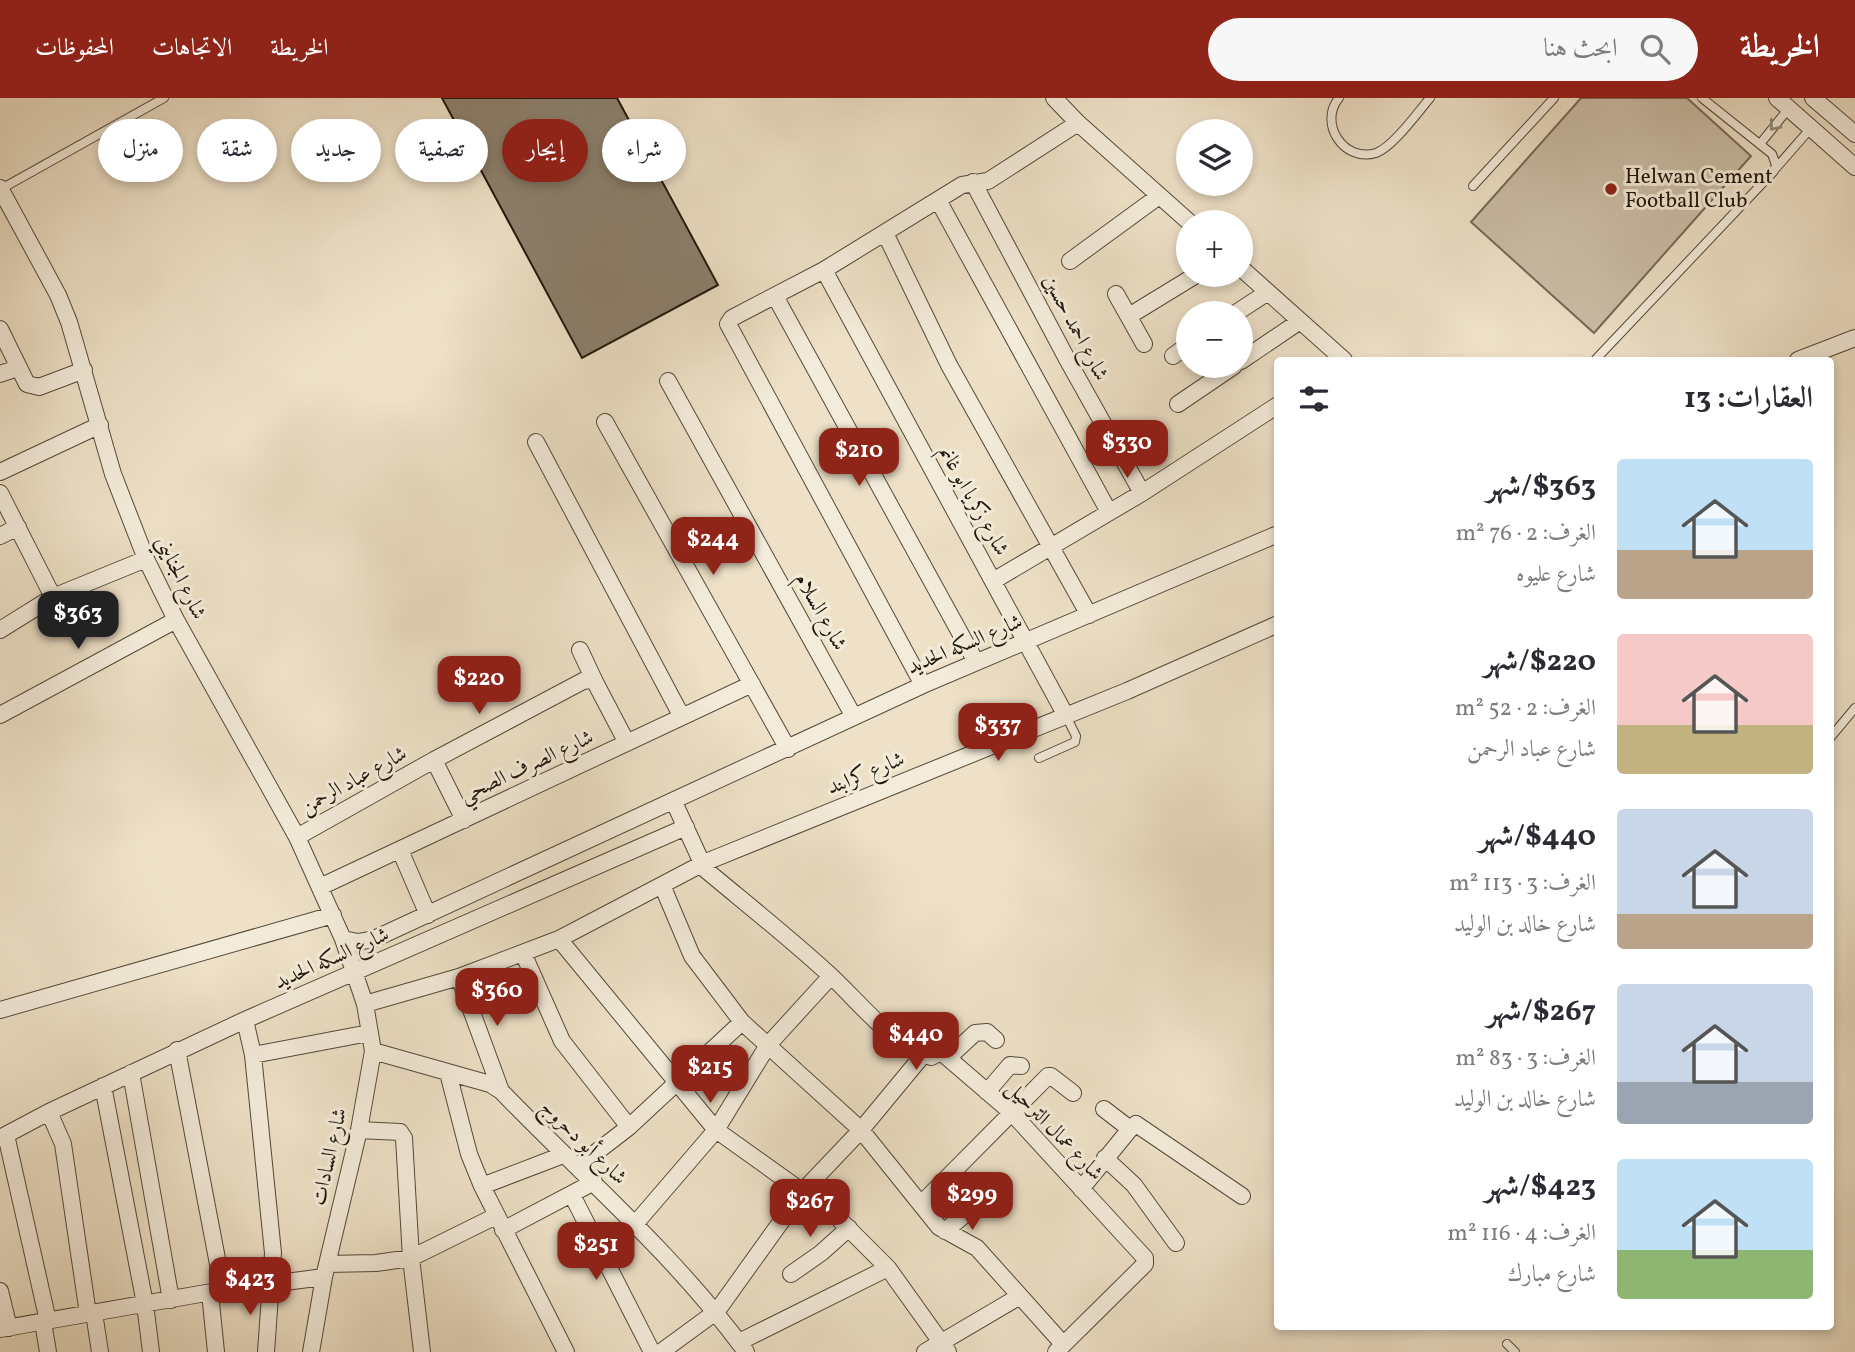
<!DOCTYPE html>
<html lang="ar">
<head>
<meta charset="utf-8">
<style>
	:root { --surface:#fff; --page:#f7f7f7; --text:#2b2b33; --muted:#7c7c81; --accent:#8f2418 }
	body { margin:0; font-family:Vollkorn,Amiri,serif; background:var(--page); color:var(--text); direction:rtl; height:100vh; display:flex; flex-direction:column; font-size:26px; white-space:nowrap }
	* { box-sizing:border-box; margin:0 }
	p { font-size:23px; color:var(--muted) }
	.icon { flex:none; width:38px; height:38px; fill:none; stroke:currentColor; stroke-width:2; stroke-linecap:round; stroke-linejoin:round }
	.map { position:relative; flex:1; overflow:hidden; direction:ltr }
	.sheet { position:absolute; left:1274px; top:259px; width:560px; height:973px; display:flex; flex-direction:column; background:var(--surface); border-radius:7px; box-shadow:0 4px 10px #0003; direction:rtl }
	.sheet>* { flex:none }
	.guide { position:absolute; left:21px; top:21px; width:665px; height:63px; direction:rtl; display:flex; gap:14px }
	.controls { position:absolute; left:1176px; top:21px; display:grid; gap:14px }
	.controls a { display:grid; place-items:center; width:77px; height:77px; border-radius:50%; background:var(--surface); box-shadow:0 4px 10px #0003; font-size:35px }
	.price { position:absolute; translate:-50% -60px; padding:0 16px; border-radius:14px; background:var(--accent); color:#fff; font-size:23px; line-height:46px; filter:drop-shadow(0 2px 4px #0008) }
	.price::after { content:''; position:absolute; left:50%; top:42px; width:21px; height:16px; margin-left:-10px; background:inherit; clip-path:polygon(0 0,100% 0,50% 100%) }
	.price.active { background:#222; color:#fff }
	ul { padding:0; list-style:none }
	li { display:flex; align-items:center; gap:21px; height:175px; padding:0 21px }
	li span { display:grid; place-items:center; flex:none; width:196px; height:140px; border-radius:7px; color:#555 }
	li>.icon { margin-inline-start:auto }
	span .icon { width:84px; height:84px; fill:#fffc; stroke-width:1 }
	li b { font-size:30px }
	h2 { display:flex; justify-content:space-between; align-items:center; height:84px; padding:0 21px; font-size:30px }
	.chip { padding:0 24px; border-radius:32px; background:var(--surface); box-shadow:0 4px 10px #0003; font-size:24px; line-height:63px }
	.chip.active { background:var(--accent); color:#fff }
	header { display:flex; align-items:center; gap:42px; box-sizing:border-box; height:98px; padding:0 35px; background:var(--accent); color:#fff }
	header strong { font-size:33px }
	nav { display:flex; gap:38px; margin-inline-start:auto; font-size:24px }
	.search { width:490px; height:63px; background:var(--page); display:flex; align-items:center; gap:18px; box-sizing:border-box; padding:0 24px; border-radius:38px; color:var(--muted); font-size:26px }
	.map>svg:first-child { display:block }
	.green { fill:#cbbea7; stroke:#766a59; stroke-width:2 }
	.building { fill:#8c806d; stroke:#21160b; stroke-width:2 }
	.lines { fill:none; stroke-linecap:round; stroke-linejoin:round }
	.service-casing { stroke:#54493a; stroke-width:10 }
	.minor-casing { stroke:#54493a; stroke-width:18 }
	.service { stroke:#f4ecdb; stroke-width:8 }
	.minor { stroke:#f4ecdb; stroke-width:16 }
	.oneway { stroke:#958c7d }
	.poi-dot { fill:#8f2418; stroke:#f4ecdb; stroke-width:2.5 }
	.labels { text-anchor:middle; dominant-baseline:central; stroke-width:6; stroke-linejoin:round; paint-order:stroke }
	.poi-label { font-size:21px; fill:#21160b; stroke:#f4ecdb; text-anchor:start }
	.street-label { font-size:21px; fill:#21160b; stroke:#f4ecdb }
</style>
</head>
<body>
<header>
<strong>الخريطة</strong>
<div class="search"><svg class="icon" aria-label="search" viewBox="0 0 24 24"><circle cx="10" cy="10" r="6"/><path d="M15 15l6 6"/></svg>ابحث هنا</div>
<nav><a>الخريطة</a><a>الاتجاهات</a><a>المحفوظات</a></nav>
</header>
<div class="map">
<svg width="1855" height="1254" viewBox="0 0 1855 1254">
	<rect width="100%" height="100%" fill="#eee1c7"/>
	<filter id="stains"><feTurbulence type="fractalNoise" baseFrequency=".00286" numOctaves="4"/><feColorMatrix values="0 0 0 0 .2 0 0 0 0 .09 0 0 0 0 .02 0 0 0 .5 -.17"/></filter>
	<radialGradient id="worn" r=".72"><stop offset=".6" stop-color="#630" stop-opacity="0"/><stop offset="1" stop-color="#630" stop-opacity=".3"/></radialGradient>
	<path class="green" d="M1581 0H1687L1751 58 1594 235 1471 124Z"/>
	<path class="building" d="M442 0H617L718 187 582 260Z"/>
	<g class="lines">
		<g class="service-casing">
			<path id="service" d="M1339 0C1318 25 1344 65 1376 55 1393 49 1418 14 1430 0
				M1760 46 1789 10
				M1776 70 1811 30
				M1473 88 1554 0
				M1 91 164 0
				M1596 261 1774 73 1776 67 1772 56 1702 0
				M1830 640 1855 610
				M1039 660 1075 644 1076 638 1066 618
				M1507 1246 1515 1254"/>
		</g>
		<g class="minor-casing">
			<path id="minor" d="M1054 0 1078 25 1189 124
				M1777 0 1855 69
				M1813 0 1855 36
				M973 84 1067 261 1142 395
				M0 90 58 197 69 224 113 376 146 461 176 522 297 739 343 841 365 906 373 953 359 1032 324 1179 311 1254
				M938 102 1109 414
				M885 135 949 267 1089 517
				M1070 163 1159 98
				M1241 170 1344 262
				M824 172 1066 618
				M1116 196 1144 246
				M775 198 976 564
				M1236 215 1268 194
				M1129 218 1196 177
				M0 231 27 286 39 289 84 272
				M1173 258 1188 247
				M1798 262 1855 240
				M1241 263 1300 223
				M0 276 18 270
				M668 283 854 619
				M1178 306 1234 268
				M605 324 788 651
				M536 344 682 619
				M0 374 100 327
				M0 395 53 499
				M0 438 18 429
				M993 483 1142 395 1278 307
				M0 532 53 499 146 461
				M580 552 595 584
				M923 587 728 226 732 220 824 172 962 87 988 83 1078 25
				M0 617 176 522
				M434 662 464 722
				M297 739 434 662 583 583 589 582 595 584 627 645
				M400 752 428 817
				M701 766 1127 593 1278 526
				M700 767C744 804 790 840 832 879 862 907 891 946 931 959L941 954 1012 1015 1145 1160V1166L1056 1254
				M662 787 692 858 742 924 861 1032 939 1129 977 1150 1063 1246
				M320 789 752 586
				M343 841 358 844 374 841 923 587 1278 436
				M559 841 716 1032 835 1117 888 1170 948 1254
				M523 855 562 943 629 1029
				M459 879 501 993
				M365 906 459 879 559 841 700 767 701 763 674 704
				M0 912 333 817
				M245 922 253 957 273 1155 266 1254
				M177 952 223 1192
				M373 953 490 986 501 993C584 1079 675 1157 746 1254
				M253 957 369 935
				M948 960 975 935 987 934 996 942
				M131 975 171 1202
				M448 975 469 1056 482 1088 566 1254
				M103 988 145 1206 151 1254
				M987 994 1010 967 1021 968
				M1104 1011 1130 1031
				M49 1014 63 1046 88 1216
				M359 1032 400 1034 404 1040 411 1160 422 1254
				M6 1037 48 1223
				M0 1040 49 1014 245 922 686 729
				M1105 1060 1134 1087 1176 1145
				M577 1069 629 1029 742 924
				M482 1088 563 1057
				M1081 1091 1130 1031 1136 1026 1242 1098
				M572 1097 652 1254
				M921 1106 1048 978H1051L1073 995
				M503 1132 594 1084
				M945 1133 976 1107
				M600 1151 625 1135 636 1125 716 1032 768 947 831 878
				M327 1166 376 1165 411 1160 496 1118
				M791 1176 821 1155 849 1130
				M0 1193 9 1230
				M210 1195 216 1254
				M94 1215 100 1254
				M43 1224 48 1254
				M0 1231 223 1192 324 1179
				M739 1244 888 1170
				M661 1254 717 1213 803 1093 861 1032 923 957
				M925 1254 1020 1198"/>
		</g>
		<use href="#service" class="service"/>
		<use href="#minor" class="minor"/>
	</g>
	<defs><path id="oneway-chevron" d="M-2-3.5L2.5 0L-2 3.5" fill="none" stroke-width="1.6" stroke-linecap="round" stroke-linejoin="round" transform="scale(1.75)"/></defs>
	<use class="oneway" href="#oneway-chevron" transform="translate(1774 28) rotate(129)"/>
	<circle class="poi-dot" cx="1611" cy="91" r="7"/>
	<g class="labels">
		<g class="poi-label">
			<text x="1625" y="79">Helwan Cement<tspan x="1625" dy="24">Football Club</tspan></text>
		</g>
		<g class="street-label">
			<text transform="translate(1075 230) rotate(62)">شارع احمد حسين</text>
			<text transform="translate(973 403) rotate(61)">شارع زكريا ابو غانم</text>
			<text transform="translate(180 480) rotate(64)">شارع الجنايني</text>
			<text transform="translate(820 514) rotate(61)">شارع السلام</text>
			<text transform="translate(965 547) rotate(-23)">شارع السكه الحديد</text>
			<text transform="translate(527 669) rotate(-25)">شارع الصرف الصحي</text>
			<text transform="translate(866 676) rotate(-22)">شارع كرابند</text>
			<text transform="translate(354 683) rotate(-29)">شارع عباد الرحمن</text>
			<text transform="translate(332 861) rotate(-24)">شارع السكه الحديد</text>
			<text transform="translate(1054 1033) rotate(46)">شارع عمال الترحيل</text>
			<text transform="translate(583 1045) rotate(44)">شارع أبو دحروج</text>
			<text transform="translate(330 1059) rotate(-77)">شارع السادات</text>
		</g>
	</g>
	<rect width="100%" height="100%" filter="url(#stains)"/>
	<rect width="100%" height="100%" fill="url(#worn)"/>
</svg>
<div class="controls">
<a><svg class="icon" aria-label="layers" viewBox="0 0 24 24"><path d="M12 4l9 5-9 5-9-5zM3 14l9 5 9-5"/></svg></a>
<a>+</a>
<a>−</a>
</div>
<b class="price" style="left:1127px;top:382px">$330</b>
<b class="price" style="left:859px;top:390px">$210</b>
<b class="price" style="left:713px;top:479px">$244</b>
<b class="price active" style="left:78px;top:553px">$363</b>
<b class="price" style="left:479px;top:618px">$220</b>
<b class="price" style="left:998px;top:665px">$337</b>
<b class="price" style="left:497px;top:930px">$360</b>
<b class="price" style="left:916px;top:974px">$440</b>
<b class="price" style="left:710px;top:1007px">$215</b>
<b class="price" style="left:972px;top:1134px">$299</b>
<b class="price" style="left:810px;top:1141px">$267</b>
<b class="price" style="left:596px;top:1184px">$251</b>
<b class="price" style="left:250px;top:1219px">$423</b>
<div class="guide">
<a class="chip">شراء</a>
<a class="chip active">إيجار</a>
<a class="chip">تصفية</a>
<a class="chip">جديد</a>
<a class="chip">شقة</a>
<a class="chip">منزل</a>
</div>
<section class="sheet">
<h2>العقارات: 13<svg class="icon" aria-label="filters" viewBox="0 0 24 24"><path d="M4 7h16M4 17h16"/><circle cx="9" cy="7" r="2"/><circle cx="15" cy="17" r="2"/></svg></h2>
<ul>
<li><span style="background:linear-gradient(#bfe0f5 65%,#b9a48a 0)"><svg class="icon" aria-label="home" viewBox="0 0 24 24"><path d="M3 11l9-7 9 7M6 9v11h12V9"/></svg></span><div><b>$363/شهر</b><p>الغرف: 2 · 76 m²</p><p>شارع عليوه</p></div></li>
<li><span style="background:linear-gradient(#f6c9c9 65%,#c2b280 0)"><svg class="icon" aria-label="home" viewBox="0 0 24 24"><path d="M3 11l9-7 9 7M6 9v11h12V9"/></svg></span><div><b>$220/شهر</b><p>الغرف: 2 · 52 m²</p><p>شارع عباد الرحمن</p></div></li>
<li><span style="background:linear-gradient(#c9d6e8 75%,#b9a48a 0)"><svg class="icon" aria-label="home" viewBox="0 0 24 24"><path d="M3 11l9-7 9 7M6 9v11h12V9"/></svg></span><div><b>$440/شهر</b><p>الغرف: 3 · 113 m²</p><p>شارع خالد بن الوليد</p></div></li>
<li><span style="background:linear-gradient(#c9d6e8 70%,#9aa5b1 0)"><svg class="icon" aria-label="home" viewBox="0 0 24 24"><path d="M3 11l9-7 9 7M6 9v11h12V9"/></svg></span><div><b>$267/شهر</b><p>الغرف: 3 · 83 m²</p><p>شارع خالد بن الوليد</p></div></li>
<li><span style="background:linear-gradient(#bfe0f5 65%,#8fb573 0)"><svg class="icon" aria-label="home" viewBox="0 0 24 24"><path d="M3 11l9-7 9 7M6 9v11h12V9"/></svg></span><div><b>$423/شهر</b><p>الغرف: 4 · 116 m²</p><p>شارع مبارك</p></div></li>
</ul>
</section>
</div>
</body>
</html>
